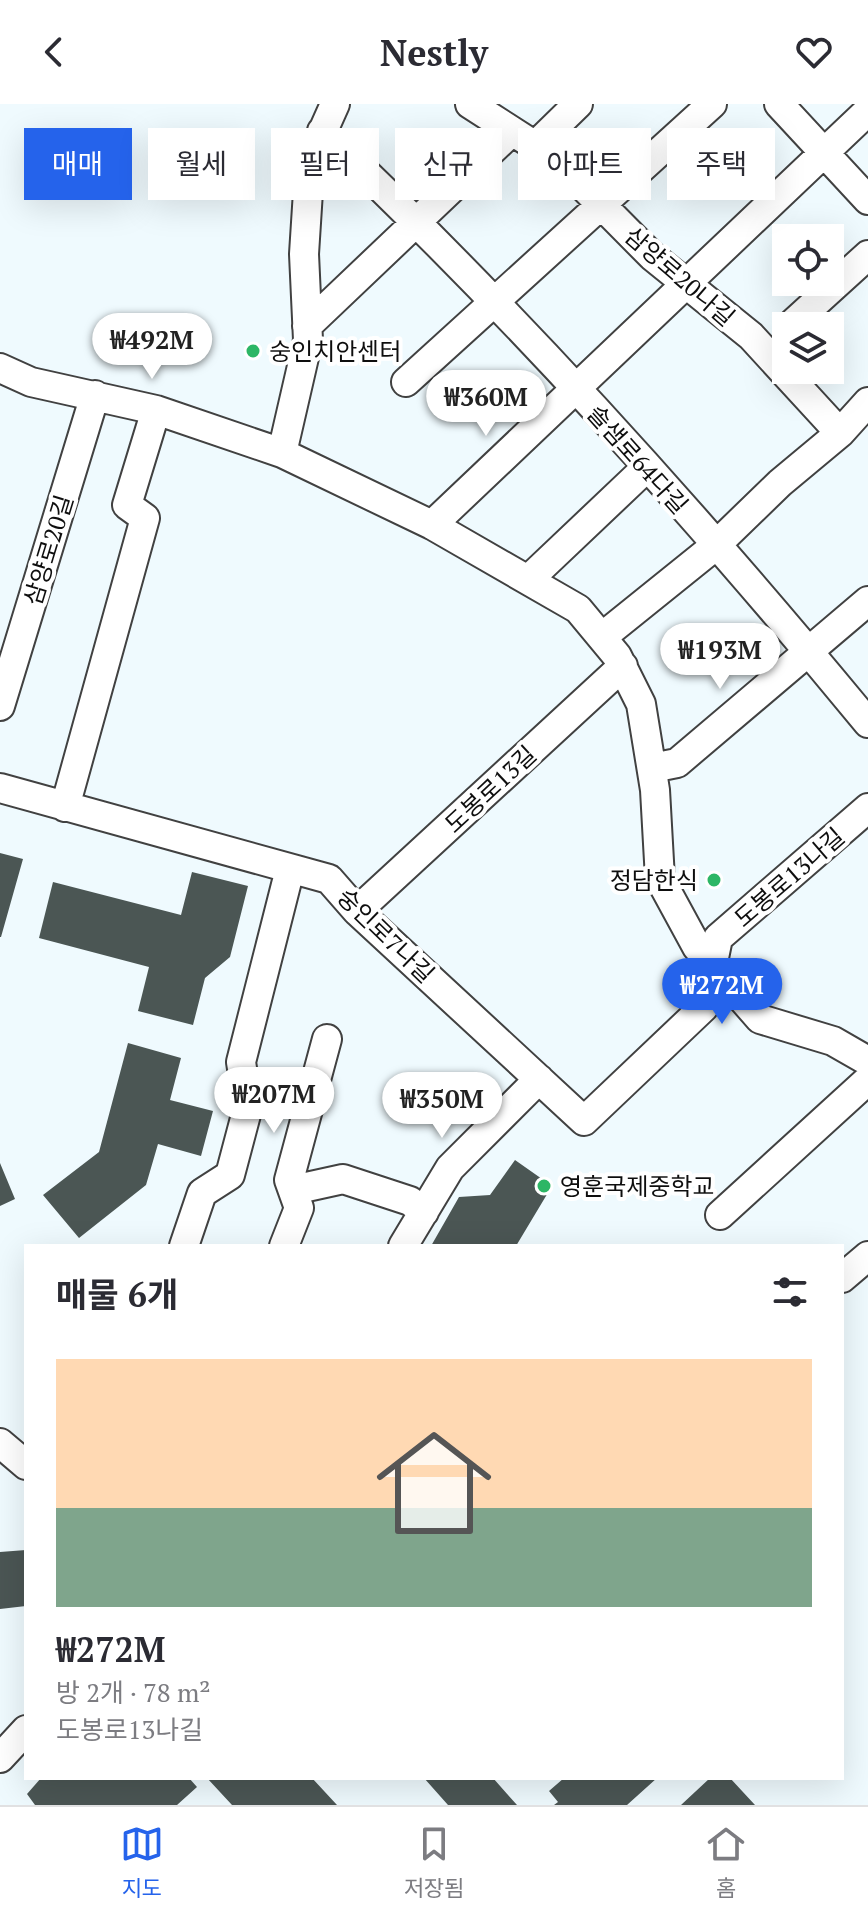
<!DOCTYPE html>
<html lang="ko">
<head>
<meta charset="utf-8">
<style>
	:root { --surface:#fff; --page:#f2f2f3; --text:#2b2b33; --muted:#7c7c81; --line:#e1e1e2; --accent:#2563eb }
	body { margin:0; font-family:"PT Serif","Noto Sans KR",serif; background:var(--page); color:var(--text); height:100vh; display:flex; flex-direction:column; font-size:30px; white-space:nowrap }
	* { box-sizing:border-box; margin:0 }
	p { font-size:26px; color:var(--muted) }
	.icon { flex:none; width:44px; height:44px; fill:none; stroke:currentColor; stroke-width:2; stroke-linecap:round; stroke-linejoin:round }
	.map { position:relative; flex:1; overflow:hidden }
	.panel { position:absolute; left:24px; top:1140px; width:820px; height:536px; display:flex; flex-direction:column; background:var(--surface); border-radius:0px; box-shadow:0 8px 32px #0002 }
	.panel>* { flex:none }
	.banner { position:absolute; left:24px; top:24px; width:820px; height:72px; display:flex; gap:16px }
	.fabs { position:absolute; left:772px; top:120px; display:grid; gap:16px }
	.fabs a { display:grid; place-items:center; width:72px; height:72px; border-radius:0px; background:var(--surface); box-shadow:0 8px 32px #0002; font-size:40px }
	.price { position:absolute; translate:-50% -68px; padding:0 18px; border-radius:28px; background:#fff; color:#222; font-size:26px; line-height:52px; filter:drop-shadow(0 2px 4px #0008) }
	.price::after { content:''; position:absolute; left:50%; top:48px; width:24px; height:18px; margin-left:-12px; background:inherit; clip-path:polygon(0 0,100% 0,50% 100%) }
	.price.selected { background:var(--accent); color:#fff }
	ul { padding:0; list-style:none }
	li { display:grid; align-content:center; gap:16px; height:424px; padding:0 32px }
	li span { display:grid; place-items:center; height:248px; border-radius:0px; color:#555 }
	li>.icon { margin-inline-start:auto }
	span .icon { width:144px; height:144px; fill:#fffc; stroke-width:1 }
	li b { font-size:34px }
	h2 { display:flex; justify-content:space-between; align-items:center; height:96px; padding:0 32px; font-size:34px }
	.tag { padding:0 28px; border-radius:0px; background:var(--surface); box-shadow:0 8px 32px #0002; font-size:28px; line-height:72px }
	.tag.selected { background:var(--accent); color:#fff }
	header { display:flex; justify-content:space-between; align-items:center; height:104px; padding:0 32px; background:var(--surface); font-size:36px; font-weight:800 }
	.tabs { display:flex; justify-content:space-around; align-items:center; height:112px; border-top:2px solid var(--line); background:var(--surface); font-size:22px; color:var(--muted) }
	.tabs a { display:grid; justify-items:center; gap:4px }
	.tabs .selected { color:var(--accent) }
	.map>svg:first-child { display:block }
	.building { fill:#4b5654 }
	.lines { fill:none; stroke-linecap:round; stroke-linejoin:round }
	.minor-casing { stroke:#414141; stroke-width:32 }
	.minor { stroke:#fff; stroke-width:28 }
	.poi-dot { fill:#2db665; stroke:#fff; stroke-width:3 }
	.labels { text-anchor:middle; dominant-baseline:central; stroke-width:8; stroke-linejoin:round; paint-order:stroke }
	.street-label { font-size:24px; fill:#0e0e0e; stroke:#fff }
	.poi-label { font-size:24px; fill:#0e0e0e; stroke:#fff; text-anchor:start }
</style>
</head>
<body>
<header><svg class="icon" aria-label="back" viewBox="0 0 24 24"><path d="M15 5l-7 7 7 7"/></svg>Nestly<svg class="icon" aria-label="heart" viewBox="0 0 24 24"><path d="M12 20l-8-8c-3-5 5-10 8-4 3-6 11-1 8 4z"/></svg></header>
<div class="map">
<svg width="868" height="1701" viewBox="0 0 868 1701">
	<rect width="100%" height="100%" fill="#effafe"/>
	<path class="building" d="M0 749 23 755 1 833H0Z
		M192 768 248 782 230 853 205 874 193 921 138 907 149 863 39 834 53 778 181 811Z
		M128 939 181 954 170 996 213 1007 201 1052 158 1040 146 1081 79 1134 43 1091 99 1048Z
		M515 1056 552 1082 516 1142H431L459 1093 490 1091Z
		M0 1059 15 1095 0 1102Z
		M26 1446V1502L0 1505V1448Z
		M41 1674H189L197 1683 177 1701H35L27 1690Z
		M207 1674H312L337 1701H232Z
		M424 1674H493L517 1701H448Z
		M564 1674H657L627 1701H554L558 1698 549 1687Z
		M710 1674H730L755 1701H681Z"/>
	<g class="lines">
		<g class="minor-casing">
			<path id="minor" d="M470 0 557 56 652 152 751 232 840 329
				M779 0 868 96
				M322 27C517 211 698 413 868 619
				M534 43 578 0
				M307 222 511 28
				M790 222 868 151
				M0 264 31 278 156 306 282 349 432 421 578 505 617 552 641 600 655 686 660 775 697 843 760 915 833 937 868 957
				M406 278 712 0
				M282 349 308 236 304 150 310 56 335 0
				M432 421 868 7
				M529 475 646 364
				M602 533 715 442 780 379 840 329 868 298
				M0 602 95 291
				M652 664 677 659 868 497
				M0 684 329 775 357 807 584 1017 704 903 718 834 868 704
				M65 703 145 414 127 401 156 306
				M357 807 623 562
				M293 1086 343 1075 410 1097 424 1108
				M720 1111 868 976
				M184 1142 202 1089 230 1071 248 1003 241 958 290 765
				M284 1142 299 1104 289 1076 327 935
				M403 1142 450 1064 539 975
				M842 1174 868 1152
				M0 1339 26 1361
				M0 1654 26 1626"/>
		</g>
		<use href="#minor" class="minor"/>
	</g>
	<g class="poi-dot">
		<circle cx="253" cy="247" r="8"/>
		<circle cx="714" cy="776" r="8"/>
		<circle cx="544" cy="1082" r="8"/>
	</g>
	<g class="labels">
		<g class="street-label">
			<text transform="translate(680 172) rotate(41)">삼양로20나길</text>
			<text transform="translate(638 355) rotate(48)">솔샘로64다길</text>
			<text transform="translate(48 446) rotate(-73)">삼양로20길</text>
			<text transform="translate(490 685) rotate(-43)">도봉로13길</text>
			<text transform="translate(789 773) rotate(-41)">도봉로13나길</text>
			<text transform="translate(386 831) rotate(44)">숭인로7나길</text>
		</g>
		<g class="poi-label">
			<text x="269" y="247">숭인치안센터</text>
			<text x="698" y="776" text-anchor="end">정담한식</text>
			<text x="560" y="1082">영훈국제중학교</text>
		</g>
	</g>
</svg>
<div class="fabs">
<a><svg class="icon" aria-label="locate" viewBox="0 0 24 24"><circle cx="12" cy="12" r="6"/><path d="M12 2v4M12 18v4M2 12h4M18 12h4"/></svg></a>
<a><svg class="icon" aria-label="layers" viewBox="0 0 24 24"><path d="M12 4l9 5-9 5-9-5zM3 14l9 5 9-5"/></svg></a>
</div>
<b class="price" style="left:152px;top:277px">₩492M</b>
<b class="price" style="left:486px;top:334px">₩360M</b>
<b class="price" style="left:720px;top:587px">₩193M</b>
<b class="price selected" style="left:722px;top:922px">₩272M</b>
<b class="price" style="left:274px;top:1031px">₩207M</b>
<b class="price" style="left:442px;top:1036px">₩350M</b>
<div class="banner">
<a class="tag selected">매매</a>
<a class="tag">월세</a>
<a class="tag">필터</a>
<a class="tag">신규</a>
<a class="tag">아파트</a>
<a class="tag">주택</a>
</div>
<section class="panel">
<h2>매물 6개<svg class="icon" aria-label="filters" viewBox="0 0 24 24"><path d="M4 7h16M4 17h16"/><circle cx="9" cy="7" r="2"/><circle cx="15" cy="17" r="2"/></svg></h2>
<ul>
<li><span style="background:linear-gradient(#ffd9b3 60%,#7fa58c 0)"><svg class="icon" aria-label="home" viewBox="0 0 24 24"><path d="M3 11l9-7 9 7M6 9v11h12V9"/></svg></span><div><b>₩272M</b><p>방 2개 · 78 m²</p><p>도봉로13나길</p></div></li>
</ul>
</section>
</div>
<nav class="tabs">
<a class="selected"><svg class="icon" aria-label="map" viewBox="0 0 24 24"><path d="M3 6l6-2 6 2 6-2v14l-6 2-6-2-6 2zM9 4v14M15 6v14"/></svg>지도</a>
<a><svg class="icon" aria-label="saved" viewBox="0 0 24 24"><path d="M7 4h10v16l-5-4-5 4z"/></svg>저장됨</a>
<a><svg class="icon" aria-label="home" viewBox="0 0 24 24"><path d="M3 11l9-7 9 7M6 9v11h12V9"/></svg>홈</a>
</nav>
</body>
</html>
